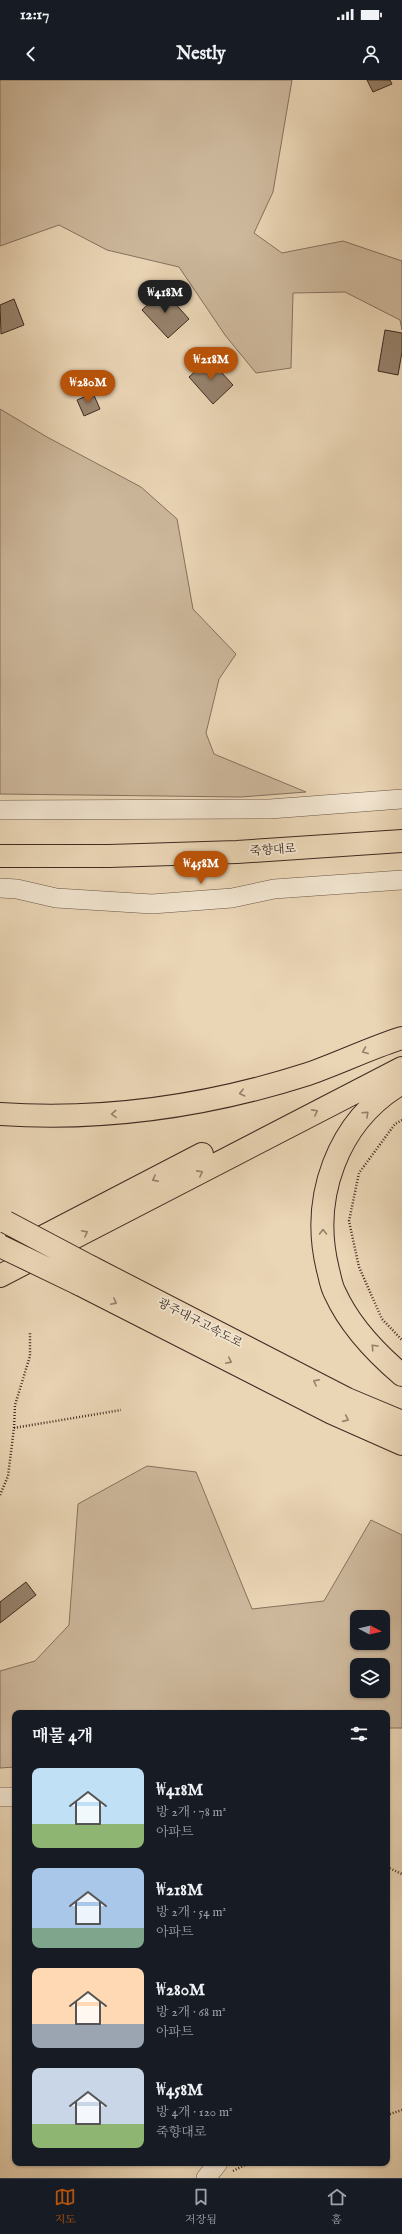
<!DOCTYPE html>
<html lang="ko">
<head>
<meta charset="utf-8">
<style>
	:root { --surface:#171b24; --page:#242831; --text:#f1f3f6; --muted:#9ea1a6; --line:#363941; --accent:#b45309 }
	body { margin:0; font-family:"IM FELL English","Noto Serif KR",serif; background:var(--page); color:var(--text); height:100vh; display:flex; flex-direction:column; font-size:15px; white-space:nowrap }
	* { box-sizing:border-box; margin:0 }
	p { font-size:13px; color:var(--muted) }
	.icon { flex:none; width:22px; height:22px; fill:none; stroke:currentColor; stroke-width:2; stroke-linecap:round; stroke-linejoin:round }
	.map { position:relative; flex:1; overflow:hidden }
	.panel { position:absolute; left:12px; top:1630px; width:378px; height:456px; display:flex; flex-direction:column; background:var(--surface); border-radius:8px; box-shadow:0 1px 3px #0004 }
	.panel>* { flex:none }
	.needle { width:26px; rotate:97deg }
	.controls { position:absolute; left:350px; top:1530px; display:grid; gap:8px }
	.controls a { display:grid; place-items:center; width:40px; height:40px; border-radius:8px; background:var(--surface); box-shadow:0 1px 3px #0004; font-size:20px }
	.price { position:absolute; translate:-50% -34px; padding:0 9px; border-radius:14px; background:var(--accent); color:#fff; font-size:13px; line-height:26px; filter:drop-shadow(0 1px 2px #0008) }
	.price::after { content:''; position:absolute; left:50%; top:24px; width:12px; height:9px; margin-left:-6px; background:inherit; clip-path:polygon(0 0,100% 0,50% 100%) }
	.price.active { background:#222; color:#fff }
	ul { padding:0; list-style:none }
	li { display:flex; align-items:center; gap:12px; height:100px; padding:0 20px }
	li span { display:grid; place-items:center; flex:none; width:112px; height:80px; border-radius:8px; color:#555 }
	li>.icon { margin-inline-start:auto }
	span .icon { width:48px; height:48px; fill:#fffc; stroke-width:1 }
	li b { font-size:17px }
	h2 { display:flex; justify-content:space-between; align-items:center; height:48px; padding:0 20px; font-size:17px }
	.status { display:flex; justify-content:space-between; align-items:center; height:28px; padding:0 20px; background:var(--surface); direction:ltr }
	.status svg { height:11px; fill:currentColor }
	header { display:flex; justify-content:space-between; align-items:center; height:52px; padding:0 20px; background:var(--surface); font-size:18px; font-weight:800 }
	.tabs { display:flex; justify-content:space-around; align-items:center; height:56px; border-top:1px solid var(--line); background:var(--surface); font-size:11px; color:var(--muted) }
	.tabs a { display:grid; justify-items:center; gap:2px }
	.tabs .active { color:var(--accent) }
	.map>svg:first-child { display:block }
	.green { fill:#cdb89c; stroke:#86715e; fill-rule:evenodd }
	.building { fill:#97836e; stroke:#3e2a21 }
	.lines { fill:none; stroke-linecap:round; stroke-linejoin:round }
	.minor-casing { stroke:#695546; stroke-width:20 }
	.major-casing { stroke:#3e2a21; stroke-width:24 }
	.highway-casing { stroke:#3e2a21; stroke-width:24 }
	.path { stroke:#3e2a21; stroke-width:2.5; stroke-dasharray:1 2; stroke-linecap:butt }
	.minor { stroke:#f1e4cf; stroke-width:19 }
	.major { stroke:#ead5b5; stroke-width:22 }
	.highway { stroke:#ead5b5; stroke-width:22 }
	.highway-bridge-casing { stroke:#3e2a21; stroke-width:24; stroke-linecap:butt }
	.highway-bridge { stroke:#ead5b5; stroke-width:22 }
	.oneway { stroke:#94806b }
	.labels { text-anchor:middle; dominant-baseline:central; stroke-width:4; stroke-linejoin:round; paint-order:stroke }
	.street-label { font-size:12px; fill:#3e2a21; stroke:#f1e4cf }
</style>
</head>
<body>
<div class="status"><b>12:17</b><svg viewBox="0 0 49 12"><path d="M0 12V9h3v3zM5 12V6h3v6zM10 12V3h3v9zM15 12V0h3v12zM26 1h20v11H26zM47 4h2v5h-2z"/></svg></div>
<header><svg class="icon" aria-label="back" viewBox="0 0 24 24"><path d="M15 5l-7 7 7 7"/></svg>Nestly<svg class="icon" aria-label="person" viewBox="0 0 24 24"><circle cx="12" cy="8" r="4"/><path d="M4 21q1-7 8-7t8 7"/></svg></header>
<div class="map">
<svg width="402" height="2098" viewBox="0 0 402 2098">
	<rect width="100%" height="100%" fill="#ead5b5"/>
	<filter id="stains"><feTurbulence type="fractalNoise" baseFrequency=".005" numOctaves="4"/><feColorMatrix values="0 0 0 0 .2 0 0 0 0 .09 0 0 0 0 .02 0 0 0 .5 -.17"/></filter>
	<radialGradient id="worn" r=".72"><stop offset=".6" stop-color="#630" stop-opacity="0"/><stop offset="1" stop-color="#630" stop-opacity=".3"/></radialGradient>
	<path class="green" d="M0 0H292L273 112 254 153 282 173 343 161 402 181V250L400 240 345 212 293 213 291 288 256 293 225 255 179 187 107 170 59 145 0 166Z
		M0 329 47 357 141 407 177 439 193 529 236 574 219 599 206 653 214 674 306 712 241 717 0 714Z
		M147 1386 196 1392 252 1529 324 1521 371 1440 402 1455V1648H387V1633H15V1687L0 1688V1591L35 1581 69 1545 78 1424ZM357 1537H383V1563H357ZM357 1585H383V1611H357Z"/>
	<path class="building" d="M367 0H390L392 4 373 12Z
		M163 210 189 239 168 258 142 230Z
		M14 219 24 245 1 254 0 225Z
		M385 250 402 253V272L398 295 378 291Z
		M209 279 233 305 213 324 189 297Z
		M93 313 100 329 84 336 77 320Z
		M26 1502 36 1515 0 1543V1522Z"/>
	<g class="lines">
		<g class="minor-casing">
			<path id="minor" d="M0 730 270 729 402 719
				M0 808 17 809 56 818 152 824 232 818 274 809 402 800
				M0 1717H15
				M206 2098 218 2083"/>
		</g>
		<g class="major-casing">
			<path id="major" d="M0 776H109L237 772 402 761"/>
		</g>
		<g class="highway-casing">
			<path id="highway" d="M402 1003C337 1041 310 1118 328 1190 330 1197 331 1206 335 1213 349 1244 376 1273 402 1295
				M0 1034C105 1041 208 1026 308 994 340 983 370 968 402 958
				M23 1167 202 1074
				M91 1187 347 1319 402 1342
				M0 1196 402 988
				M79 1204 332 1333 402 1364"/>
		</g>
		<path class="path" d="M402 1040 395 1044 359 1093 349 1141 359 1187 382 1239 402 1260
			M14 1348 121 1330
			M0 1415 8 1396 14 1348 15 1325 30 1276V1253
			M387 1787 402 1794
			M387 2035 402 2030
			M233 2091 247 2084 257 2083"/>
		<use href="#minor" class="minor"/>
		<use href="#major" class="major"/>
		<use href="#highway" class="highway"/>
		<g class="highway-bridge-casing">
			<path id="highway-bridge" d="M6 1142 91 1187
				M0 1166 79 1204"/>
		</g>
		<use href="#highway-bridge" class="highway-bridge"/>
	</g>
	<defs><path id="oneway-chevron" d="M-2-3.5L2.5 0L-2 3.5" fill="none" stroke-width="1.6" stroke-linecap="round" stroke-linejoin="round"/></defs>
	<g class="oneway">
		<use href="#oneway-chevron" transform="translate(365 971) rotate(158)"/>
		<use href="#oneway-chevron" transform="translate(242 1013) rotate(167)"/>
		<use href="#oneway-chevron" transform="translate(315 1032) rotate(-28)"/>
		<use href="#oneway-chevron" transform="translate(114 1034) rotate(177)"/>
		<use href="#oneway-chevron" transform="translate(366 1034) rotate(-43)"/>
		<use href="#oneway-chevron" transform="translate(200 1093) rotate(-28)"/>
		<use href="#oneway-chevron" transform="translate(155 1099) rotate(153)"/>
		<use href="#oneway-chevron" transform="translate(323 1152) rotate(-91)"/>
		<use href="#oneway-chevron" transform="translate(85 1153) rotate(-27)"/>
		<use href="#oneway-chevron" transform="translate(114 1222) rotate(27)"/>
		<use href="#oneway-chevron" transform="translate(374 1267) rotate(-133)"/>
		<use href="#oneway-chevron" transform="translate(229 1281) rotate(27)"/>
		<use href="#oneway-chevron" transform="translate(316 1302) rotate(-153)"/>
		<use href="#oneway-chevron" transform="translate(346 1339) rotate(24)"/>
	</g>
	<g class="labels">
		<g class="street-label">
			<text transform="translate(273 770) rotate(-4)">죽향대로</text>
			<text transform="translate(200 1243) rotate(27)">광주대구고속도로</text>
		</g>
	</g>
	<rect width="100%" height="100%" filter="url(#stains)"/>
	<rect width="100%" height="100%" fill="url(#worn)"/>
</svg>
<div class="controls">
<a><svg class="needle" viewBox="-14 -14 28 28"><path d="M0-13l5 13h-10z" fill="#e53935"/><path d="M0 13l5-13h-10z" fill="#9ea1a6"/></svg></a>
<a><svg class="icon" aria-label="layers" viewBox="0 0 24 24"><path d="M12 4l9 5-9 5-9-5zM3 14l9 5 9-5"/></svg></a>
</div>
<b class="price active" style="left:165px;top:234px">₩418M</b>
<b class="price" style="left:211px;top:301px">₩218M</b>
<b class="price" style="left:88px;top:324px">₩280M</b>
<b class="price" style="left:201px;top:805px">₩458M</b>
<section class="panel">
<h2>매물 4개<svg class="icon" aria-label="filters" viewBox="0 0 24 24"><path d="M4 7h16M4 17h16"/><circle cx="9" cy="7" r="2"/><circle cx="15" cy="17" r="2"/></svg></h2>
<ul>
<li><span style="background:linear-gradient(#bfe0f5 70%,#8fb573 0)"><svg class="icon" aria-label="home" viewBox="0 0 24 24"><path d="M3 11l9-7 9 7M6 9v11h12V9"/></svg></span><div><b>₩418M</b><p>방 2개 · 78 m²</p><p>아파트</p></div></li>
<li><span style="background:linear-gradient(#a9c7e8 75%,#7fa58c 0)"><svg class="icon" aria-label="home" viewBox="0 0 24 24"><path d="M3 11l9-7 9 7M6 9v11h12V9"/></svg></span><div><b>₩218M</b><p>방 2개 · 54 m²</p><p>아파트</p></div></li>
<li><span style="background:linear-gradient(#ffd9b3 70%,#9aa5b1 0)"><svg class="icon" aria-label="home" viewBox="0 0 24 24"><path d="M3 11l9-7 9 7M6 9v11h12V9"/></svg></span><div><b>₩280M</b><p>방 2개 · 68 m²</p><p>아파트</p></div></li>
<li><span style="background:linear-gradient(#c9d6e8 70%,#8fb573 0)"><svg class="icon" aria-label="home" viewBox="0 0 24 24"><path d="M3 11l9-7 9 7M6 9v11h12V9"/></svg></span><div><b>₩458M</b><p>방 4개 · 120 m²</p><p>죽향대로</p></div></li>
</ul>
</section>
</div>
<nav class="tabs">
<a class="active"><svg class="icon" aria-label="map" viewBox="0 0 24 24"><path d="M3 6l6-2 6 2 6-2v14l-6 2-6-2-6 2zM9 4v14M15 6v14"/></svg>지도</a>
<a><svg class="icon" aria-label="saved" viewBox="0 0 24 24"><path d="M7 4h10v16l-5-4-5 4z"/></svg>저장됨</a>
<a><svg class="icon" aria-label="home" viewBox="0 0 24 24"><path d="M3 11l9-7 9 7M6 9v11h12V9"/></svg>홈</a>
</nav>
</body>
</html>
